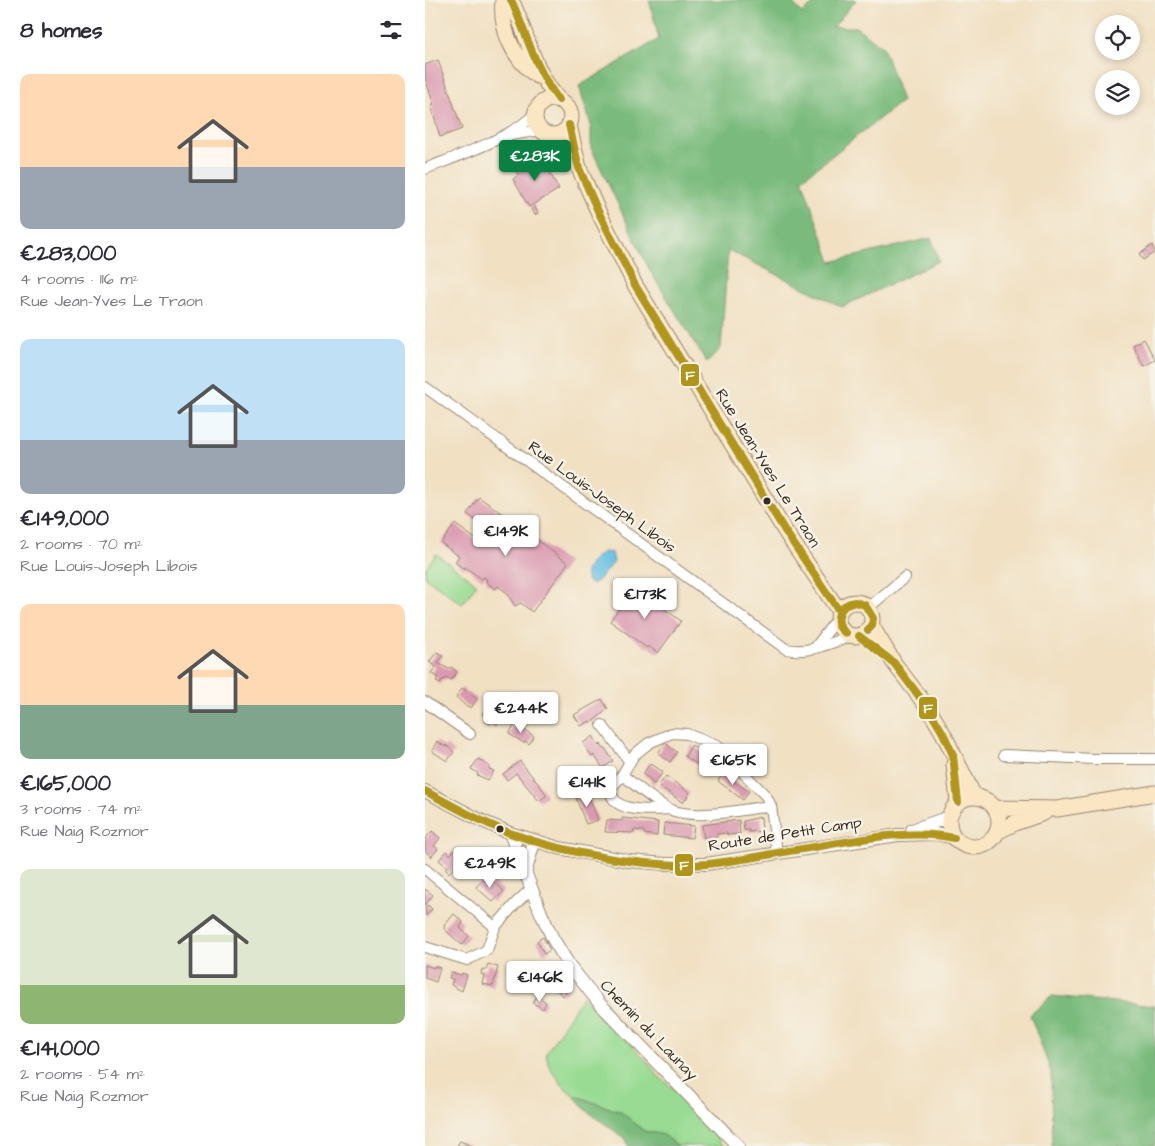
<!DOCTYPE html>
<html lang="en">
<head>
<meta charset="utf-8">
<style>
	:root { --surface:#fff; --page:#f7f7f7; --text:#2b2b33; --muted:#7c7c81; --accent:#0b8043 }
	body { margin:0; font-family:"Architects Daughter",sans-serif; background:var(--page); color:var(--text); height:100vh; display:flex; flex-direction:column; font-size:19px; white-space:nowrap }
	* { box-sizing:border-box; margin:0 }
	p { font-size:16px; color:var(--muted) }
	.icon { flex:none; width:28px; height:28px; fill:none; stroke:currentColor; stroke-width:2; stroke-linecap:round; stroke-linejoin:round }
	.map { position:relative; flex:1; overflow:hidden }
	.panel { display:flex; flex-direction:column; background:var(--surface); width:425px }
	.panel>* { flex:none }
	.controls { position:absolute; left:670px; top:15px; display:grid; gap:10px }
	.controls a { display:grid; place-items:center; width:45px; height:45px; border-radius:50%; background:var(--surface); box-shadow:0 2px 8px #0003; font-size:25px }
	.price { position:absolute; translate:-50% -42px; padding:0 11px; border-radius:5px; background:#fff; color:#222; font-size:16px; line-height:32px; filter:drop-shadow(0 1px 2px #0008) }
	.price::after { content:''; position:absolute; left:50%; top:30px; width:15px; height:11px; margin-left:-8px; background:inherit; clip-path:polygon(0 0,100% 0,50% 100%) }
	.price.active { background:var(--accent); color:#fff }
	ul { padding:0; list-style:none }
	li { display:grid; align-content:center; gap:10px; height:265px; padding:0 20px }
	li span { display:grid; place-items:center; height:155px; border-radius:10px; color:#555 }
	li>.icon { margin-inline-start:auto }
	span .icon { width:90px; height:90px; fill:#fffc; stroke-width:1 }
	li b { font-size:21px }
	h2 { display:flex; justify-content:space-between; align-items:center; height:60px; padding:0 20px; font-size:21px }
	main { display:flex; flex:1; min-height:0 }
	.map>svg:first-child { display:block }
	.green { fill:#99db93; stroke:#6a8258 }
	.forest { fill:#7abb7d; stroke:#5a724e }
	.water { fill:#68c1e5; stroke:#527682 }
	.building { fill:#da99b0 }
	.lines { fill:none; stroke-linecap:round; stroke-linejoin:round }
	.minor-casing { stroke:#968570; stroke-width:12 }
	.tertiary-casing { stroke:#968570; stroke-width:14 }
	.secondary-casing { stroke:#968570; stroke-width:17 }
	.minor { stroke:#fff; stroke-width:10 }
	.tertiary { stroke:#fff; stroke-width:12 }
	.secondary { stroke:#fbe6c4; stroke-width:15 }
	.bus-1-casing { stroke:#f7f3e8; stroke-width:11 }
	.bus-1 { stroke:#b1951a; stroke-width:8 }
	.bus-dot { fill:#3b2a1e; stroke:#f7f3e8; stroke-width:2 }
	.labels { text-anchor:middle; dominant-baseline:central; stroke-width:5; stroke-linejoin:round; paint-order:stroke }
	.street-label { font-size:16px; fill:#3b2a1e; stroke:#f7f3e8 }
	.line-badge { stroke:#f7f3e8; stroke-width:2 }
	.badge-label { font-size:14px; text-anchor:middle; font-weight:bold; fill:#fff }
</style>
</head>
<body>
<main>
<section class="panel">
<h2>8 homes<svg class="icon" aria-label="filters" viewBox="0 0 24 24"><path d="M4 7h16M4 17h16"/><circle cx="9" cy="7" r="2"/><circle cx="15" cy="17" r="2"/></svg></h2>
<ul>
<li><span style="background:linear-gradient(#ffd9b3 60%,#9aa5b1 0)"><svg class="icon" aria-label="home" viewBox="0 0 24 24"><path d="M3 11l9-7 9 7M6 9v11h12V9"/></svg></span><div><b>€283,000</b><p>4 rooms · 116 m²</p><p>Rue Jean-Yves Le Traon</p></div></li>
<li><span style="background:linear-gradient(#bfe0f5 65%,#9aa5b1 0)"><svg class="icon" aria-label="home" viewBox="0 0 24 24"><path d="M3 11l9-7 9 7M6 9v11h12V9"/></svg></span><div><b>€149,000</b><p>2 rooms · 70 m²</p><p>Rue Louis-Joseph Libois</p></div></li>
<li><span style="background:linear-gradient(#ffd9b3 65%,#7fa58c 0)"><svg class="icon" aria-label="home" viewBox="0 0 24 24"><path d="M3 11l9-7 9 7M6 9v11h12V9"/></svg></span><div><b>€165,000</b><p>3 rooms · 74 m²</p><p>Rue Naig Rozmor</p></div></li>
<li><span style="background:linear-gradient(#dfe7d0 75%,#8fb573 0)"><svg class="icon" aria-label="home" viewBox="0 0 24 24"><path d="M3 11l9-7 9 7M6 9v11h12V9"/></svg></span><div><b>€141,000</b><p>2 rooms · 54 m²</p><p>Rue Naig Rozmor</p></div></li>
</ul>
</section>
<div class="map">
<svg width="730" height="1146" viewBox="0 0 730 1146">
	<rect width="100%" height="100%" fill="#f7f3e8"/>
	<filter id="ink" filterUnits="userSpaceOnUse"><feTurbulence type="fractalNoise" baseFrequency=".02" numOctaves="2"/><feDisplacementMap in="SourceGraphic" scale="10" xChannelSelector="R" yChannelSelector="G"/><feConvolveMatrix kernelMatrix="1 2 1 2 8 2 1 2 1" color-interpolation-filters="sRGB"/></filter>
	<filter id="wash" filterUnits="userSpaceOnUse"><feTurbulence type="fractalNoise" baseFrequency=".0096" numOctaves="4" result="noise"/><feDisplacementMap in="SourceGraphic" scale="20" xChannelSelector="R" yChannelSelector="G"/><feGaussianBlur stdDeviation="1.12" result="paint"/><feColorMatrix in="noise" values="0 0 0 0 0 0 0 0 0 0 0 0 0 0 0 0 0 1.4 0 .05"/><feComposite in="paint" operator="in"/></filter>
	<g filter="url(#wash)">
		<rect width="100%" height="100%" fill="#f1e0c2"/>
		<path class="green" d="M11 554 52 584 37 604 0 577V569Z
			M158 996 221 1060 232 1075 257 1096 285 1127 295 1142 299 1146H253L239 1135 219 1131 196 1112 148 1095 138 1086 124 1066 121 1053Z"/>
		<path class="forest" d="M224 0H365L377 13 394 0H431L408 27H431L458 47 477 101 377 179 406 262 506 238 514 261 417 307 303 250 296 348 282 363 225 271 166 148V125L154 86 234 39Z
			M627 996 730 1006V1146H627L626 1072 605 1015Z
			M148 1095 196 1112 219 1131 239 1135 253 1146H203L201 1139 162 1111Z"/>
		<path class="water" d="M179 552 187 553 189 562 172 581 166 584C152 575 169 557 179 552Z"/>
		<g id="blocks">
			<path class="building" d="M13 60 37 129 15 137 6 106 9 105 0 78V65Z
				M115 156 134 189 104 207 88 179 94 175 91 170Z
				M109 206 113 213 110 215 106 209Z
				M727 245 730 252 718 260 714 255Z
				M719 339 730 360 719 366 708 345Z
				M54 497 94 526 95 524 100 527 98 530 143 563 107 612 96 603 90 606 82 593 73 586 70 589 61 582 62 579 59 577 57 579 40 567 39 569 30 562 34 556 16 543 30 524 57 544 66 531 42 514Z
				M209 584 220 591 218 593 256 621 233 653 223 646 222 648 185 621 209 588 207 586Z
				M12 652 18 656 13 663 24 669 26 667 32 672 26 680 23 678 17 680 15 684 11 681 13 678 6 673 11 667 4 662Z
				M37 688 52 699 46 708 43 706 42 707 31 697Z
				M177 699 183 709 166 723 165 721 156 726 149 715Z
				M63 704 78 716 72 725 67 721 65 724 60 721 62 718 57 714Z
				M90 724 109 736 104 744 100 741 99 743 84 734Z
				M168 736 174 746 176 744 178 749 180 748 188 761 178 768 169 755 167 757 158 743Z
				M12 741 20 747 21 745 29 752 22 761 7 751Z
				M240 743 252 752 245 762 233 753Z
				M267 745 291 763 284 773 260 756Z
				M53 759 65 767 64 769 69 771 63 780 52 775 53 773 46 769Z
				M95 761 119 791 121 796 114 801 91 773 82 780 78 774Z
				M225 763 238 772 229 784 225 781 226 780 218 774Z
				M170 768 180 775 171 788 161 781Z
				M299 772 308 778 307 780 311 783 324 791 318 800 293 781Z
				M241 776 265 793 258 803 234 785Z
				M162 792 173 820 161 824 150 796Z
				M336 817 337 831 324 832V830H319L318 821Z
				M197 818 233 822 232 836 219 834V831L209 830V833L180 832 182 820 197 821Z
				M314 820 315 834 302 835V833L292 834V837L279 838 277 825Z
				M239 823 269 826 267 838 238 835Z
				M7 831 15 838 9 846 13 849 6 857 0 850V839Z
				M32 847 40 855 24 873 20 869 22 867 14 860 22 851 25 855Z
				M63 877 79 891 68 902 51 887 57 880 59 881Z
				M0 889 8 895 0 905Z
				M3 905 7 909 1 916 0 906 2 907Z
				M29 914 38 922 35 928 44 936 37 945 20 930 19 926Z
				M118 937 125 950 119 954 112 941Z
				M63 964 73 967 68 986 57 984 59 975 56 974 57 969 61 970Z
				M0 965 9 968V966L15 968 11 982 0 978Z
				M122 968 144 990 138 996 116 974Z
				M26 972 36 975 37 973 42 975 37 991 26 985 28 979 24 978Z
				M112 996 121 1002 118 1009 108 1003Z
				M35 1141 47 1146H32Z"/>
		</g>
	</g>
	<g filter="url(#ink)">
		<use href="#blocks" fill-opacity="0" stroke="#968570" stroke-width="1"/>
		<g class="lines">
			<g class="minor-casing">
				<path id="minor" d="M81 136 115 130
					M0 169C30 157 90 137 110 113
					M0 387 361 649C384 654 405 643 426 636
					M443 608 480 577
					M390 648 412 619
					M0 702 45 734
					M177 725 205 762
					M579 755 670 759H730
					M197 775 186 788C184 814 228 810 245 809
					M346 806C318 809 270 821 244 809 227 800 212 786 197 775L209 755 224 743 247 733 262 734 292 746 341 796 346 806 352 854
					M0 869 70 927
					M0 947 42 960 62 950 70 927 90 904 106 889"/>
			</g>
			<g class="tertiary-casing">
				<path id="tertiary" d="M0 791 57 821 85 833 134 848 204 861 240 864H281L473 835 511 834 529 838
					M487 830 524 817
					M85 833 116 913 128 939 144 965 175 1004 313 1146
					M100 873 109 842"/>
			</g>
			<g class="secondary-casing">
				<path id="secondary" d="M78 0C75 29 88 59 112 76
					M86 0C103 34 107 70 134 100
					M110 117a18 18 0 1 1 36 0a18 18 0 1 1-36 0Z
					M144 125 154 168 172 209 210 285 360 531 414 611
					M413 619a17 17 0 1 1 34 0a17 17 0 1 1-34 0Z
					M446 625 469 663 503 708 518 733 549 796
					M529 764 533 802
					M524 822a25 25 0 1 1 50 0a25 25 0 1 1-50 0Z
					M570 808 632 809 730 793
					M572 832 590 823 619 813"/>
			</g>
			<use href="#minor" class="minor"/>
			<use href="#tertiary" class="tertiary"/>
			<use href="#secondary" class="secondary"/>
			<g class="bus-1-casing">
				<path id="bus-1" d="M86 0C102 34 110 70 134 100
					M144 125 154 168 172 209 210 285 360 531 414 611
					M430 602 440 605 448 618 447 626 443 630
					M421 633C405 625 414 603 430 602
					M421 633C412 626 411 615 419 606L430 602
					M434 636 469 663 503 708 518 733 528 755 533 802
					M0 791C28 806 55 822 85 833 139 853 224 869 282 864 309 861 337 856 364 851 414 844 480 827 529 838"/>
			</g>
			<use href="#bus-1" class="bus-1"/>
		</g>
	</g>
	<g class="bus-dot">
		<circle cx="342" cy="501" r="4.5"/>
		<circle cx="75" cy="829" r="4.5"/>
	</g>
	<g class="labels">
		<g class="street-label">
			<text transform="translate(343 468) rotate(58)">Rue Jean-Yves Le Traon</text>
			<text transform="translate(177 497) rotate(36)">Rue Louis-Joseph Libois</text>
			<text transform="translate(360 834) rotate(-9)">Route de Petit Camp</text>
			<text transform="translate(224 1030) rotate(46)">Chemin du Launay</text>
		</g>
	</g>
	<g class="line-badge">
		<rect x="255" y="363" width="20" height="24" rx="5" fill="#b1951a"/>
		<rect x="493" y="696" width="20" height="24" rx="5" fill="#b1951a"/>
		<rect x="249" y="853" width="20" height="24" rx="5" fill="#b1951a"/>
	</g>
	<g class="badge-label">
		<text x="265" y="380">F</text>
		<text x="503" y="713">F</text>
		<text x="259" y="870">F</text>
	</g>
</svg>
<div class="controls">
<a><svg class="icon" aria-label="locate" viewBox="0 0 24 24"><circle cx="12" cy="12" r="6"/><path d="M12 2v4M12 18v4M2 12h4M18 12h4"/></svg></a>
<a><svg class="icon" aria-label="layers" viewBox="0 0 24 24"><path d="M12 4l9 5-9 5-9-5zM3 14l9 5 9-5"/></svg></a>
</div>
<b class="price active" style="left:110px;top:182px">€283K</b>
<b class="price" style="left:81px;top:557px">€149K</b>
<b class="price" style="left:220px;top:620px">€173K</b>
<b class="price" style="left:96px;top:734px">€244K</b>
<b class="price" style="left:308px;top:786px">€165K</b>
<b class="price" style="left:162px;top:808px">€141K</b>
<b class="price" style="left:65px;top:889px">€249K</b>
<b class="price" style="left:115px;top:1003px">€146K</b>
</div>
</main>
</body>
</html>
